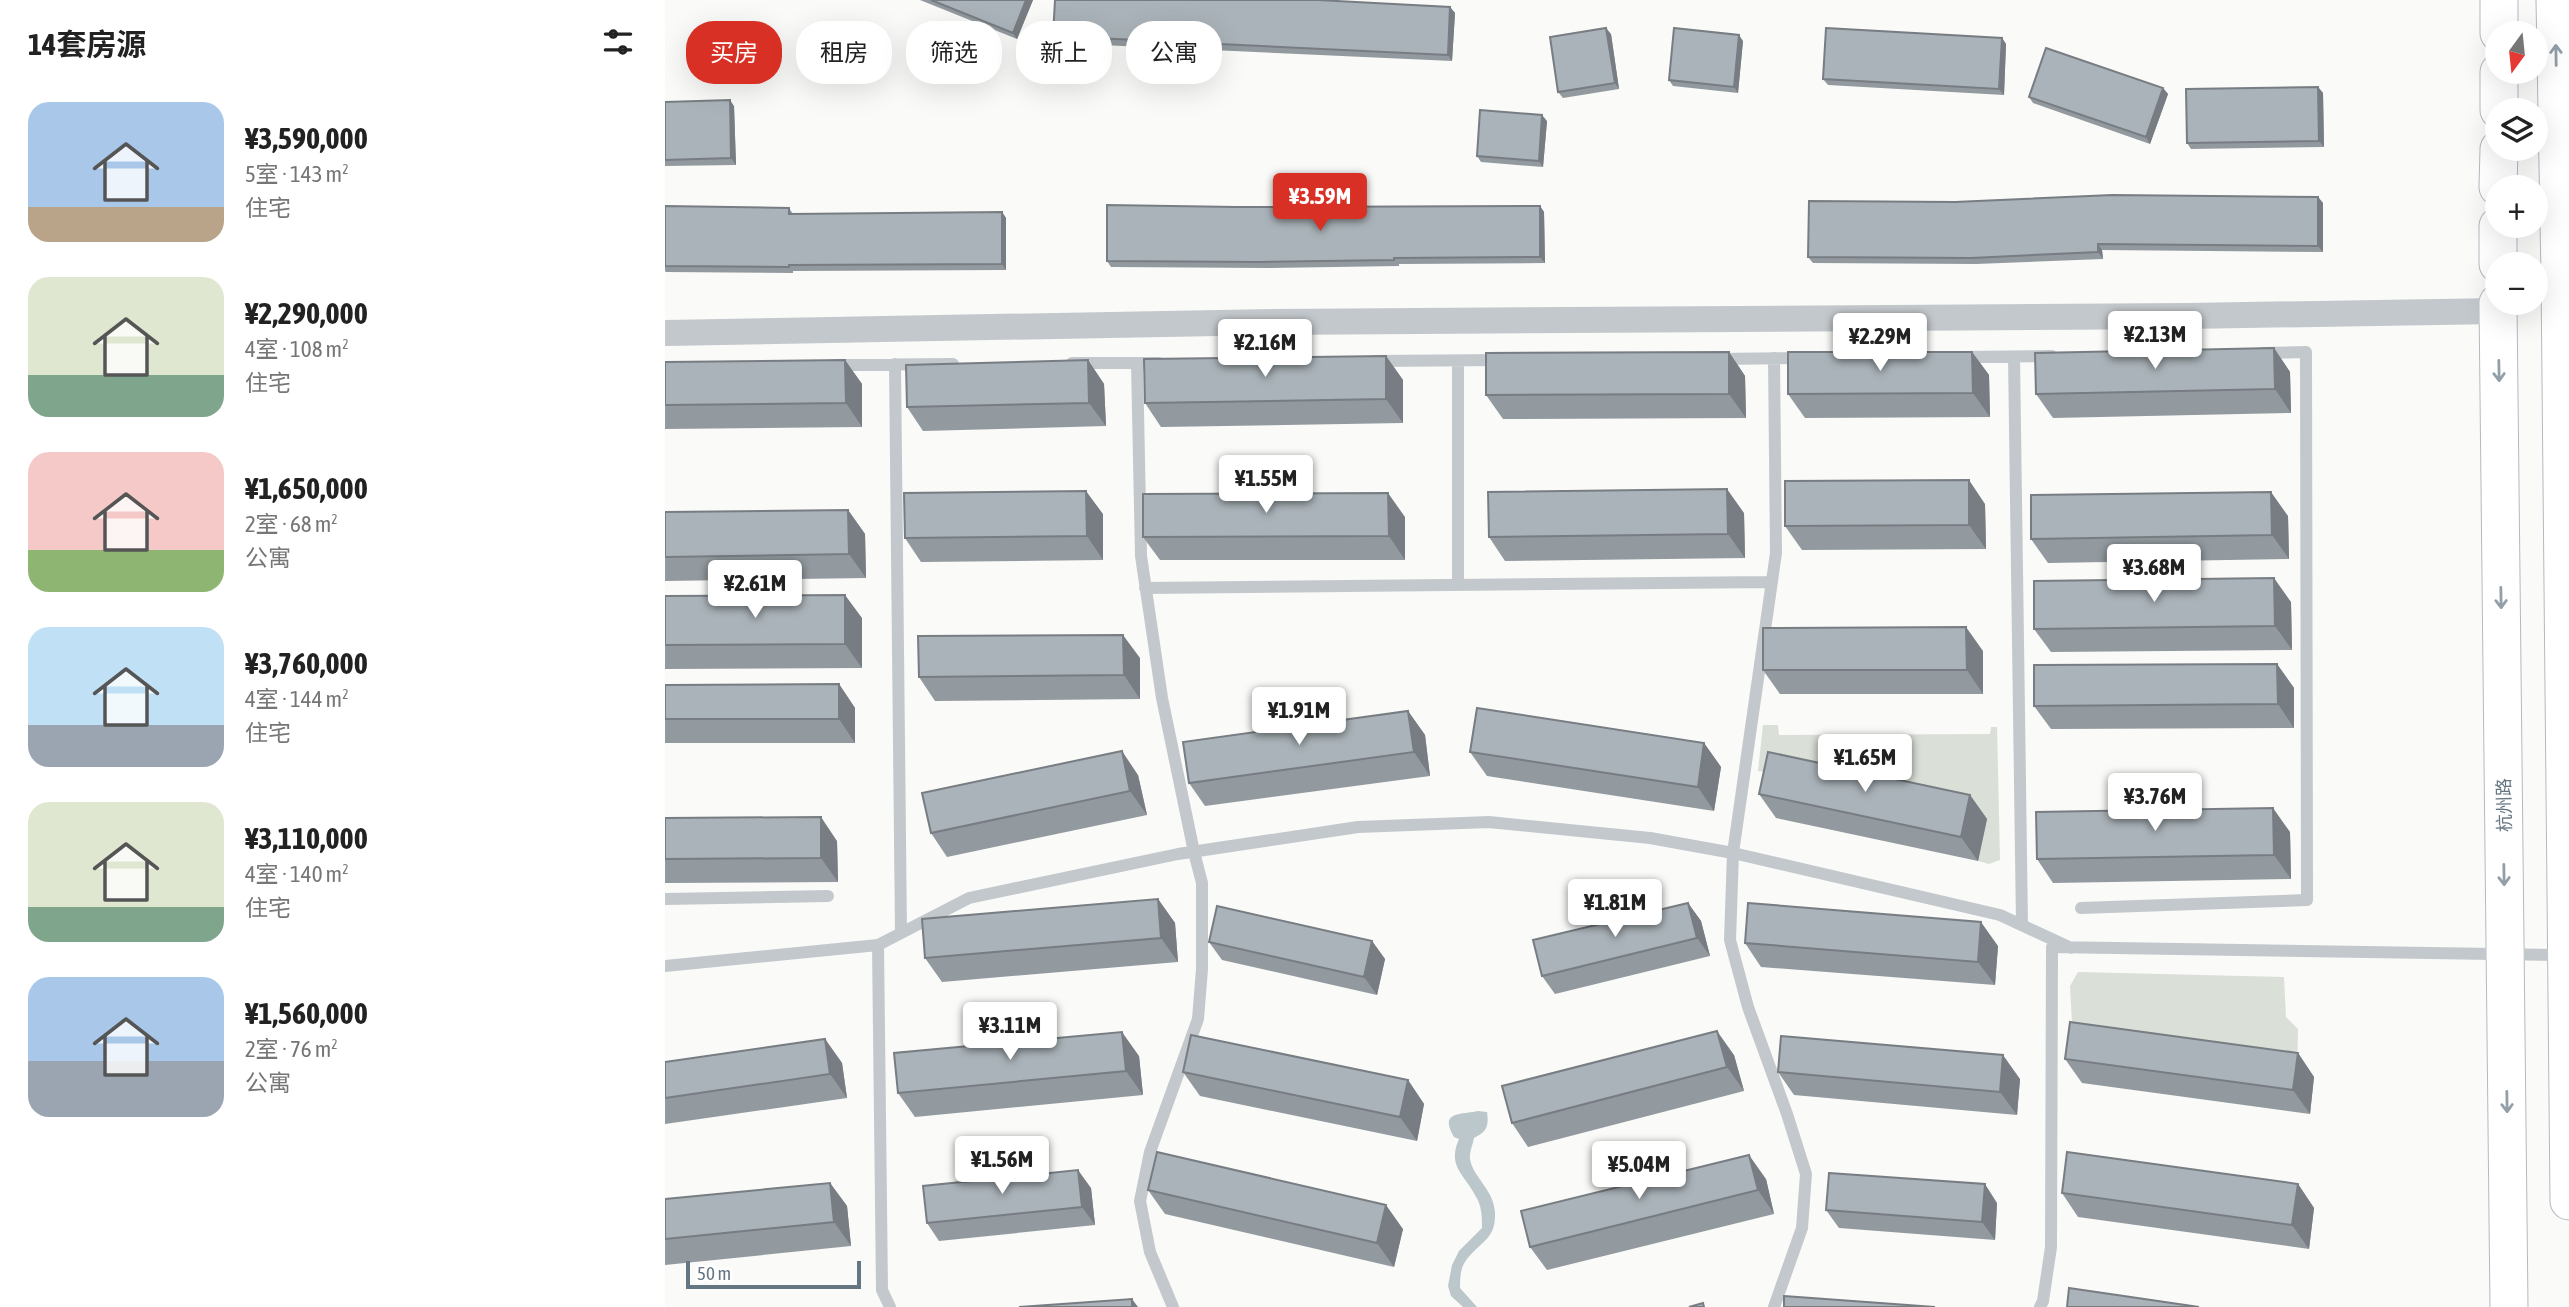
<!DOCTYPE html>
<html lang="zh">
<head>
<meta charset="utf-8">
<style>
	:root { --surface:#fff; --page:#f2f2f2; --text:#222; --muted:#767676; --accent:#d93025 }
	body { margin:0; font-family:"Asap Condensed","Noto Sans SC",sans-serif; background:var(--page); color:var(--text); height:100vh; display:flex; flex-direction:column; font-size:26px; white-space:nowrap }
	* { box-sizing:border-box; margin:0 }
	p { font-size:23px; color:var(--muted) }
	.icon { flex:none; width:38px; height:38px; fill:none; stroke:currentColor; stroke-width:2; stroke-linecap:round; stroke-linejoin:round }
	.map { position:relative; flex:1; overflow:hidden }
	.panel { display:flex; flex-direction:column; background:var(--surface); width:665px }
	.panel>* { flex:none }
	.top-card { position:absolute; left:21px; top:21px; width:665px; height:63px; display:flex; gap:14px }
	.needle { width:46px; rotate:195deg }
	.controls { position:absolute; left:1820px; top:21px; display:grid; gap:14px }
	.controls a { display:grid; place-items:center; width:63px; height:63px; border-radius:50%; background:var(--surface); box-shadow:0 7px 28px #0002; font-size:35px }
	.scale { position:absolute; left:21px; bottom:18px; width:175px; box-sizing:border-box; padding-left:7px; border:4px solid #657683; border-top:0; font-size:19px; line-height:24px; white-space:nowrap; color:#657683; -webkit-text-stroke:5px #fff; paint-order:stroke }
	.price { position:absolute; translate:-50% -60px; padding:0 16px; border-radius:7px; background:#fff; color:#222; font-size:23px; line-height:46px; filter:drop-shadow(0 2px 4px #0008) }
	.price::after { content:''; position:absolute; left:50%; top:42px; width:21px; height:16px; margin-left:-10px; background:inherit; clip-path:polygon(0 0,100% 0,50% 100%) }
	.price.current { background:var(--accent); color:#fff }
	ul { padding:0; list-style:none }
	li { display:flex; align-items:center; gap:21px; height:175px; padding:0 28px }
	li span { display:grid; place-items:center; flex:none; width:196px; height:140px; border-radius:21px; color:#555 }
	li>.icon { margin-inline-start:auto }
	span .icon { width:84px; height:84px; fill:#fffc; stroke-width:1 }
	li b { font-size:30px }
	h2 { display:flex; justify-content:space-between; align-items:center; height:84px; padding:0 28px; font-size:30px }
	.pill { padding:0 24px; border-radius:28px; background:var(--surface); box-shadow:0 7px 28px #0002; font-size:24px; line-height:63px }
	.pill.current { background:var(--accent); color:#fff }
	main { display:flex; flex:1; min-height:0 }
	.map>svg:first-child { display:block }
	.green { fill:#dadfd7 }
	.water { fill:#bbc7cb }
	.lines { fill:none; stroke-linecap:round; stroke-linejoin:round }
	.secondary-casing { stroke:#b3babf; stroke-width:39 }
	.lane { stroke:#c3c8cc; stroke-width:12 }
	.street { stroke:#c3c8cc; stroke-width:26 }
	.secondary { stroke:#fff; stroke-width:37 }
	.wall { fill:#929a9f }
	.shaded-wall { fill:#777d82 }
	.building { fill:#aab3b9; stroke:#777d82; stroke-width:2 }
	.oneway { stroke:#939fa8 }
	.labels { text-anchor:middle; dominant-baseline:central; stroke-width:7; stroke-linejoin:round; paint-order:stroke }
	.street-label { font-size:18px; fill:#657683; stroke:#fff }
</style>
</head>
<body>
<main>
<section class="panel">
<h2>14套房源<svg class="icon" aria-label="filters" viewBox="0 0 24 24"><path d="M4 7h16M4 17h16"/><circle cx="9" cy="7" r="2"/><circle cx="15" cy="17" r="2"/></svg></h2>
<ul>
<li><span style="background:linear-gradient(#a9c7e8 75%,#b9a48a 0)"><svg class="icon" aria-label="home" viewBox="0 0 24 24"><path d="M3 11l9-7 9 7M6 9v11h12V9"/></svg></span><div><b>¥3,590,000</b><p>5室 · 143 m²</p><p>住宅</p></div></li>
<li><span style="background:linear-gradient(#dfe7d0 70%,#7fa58c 0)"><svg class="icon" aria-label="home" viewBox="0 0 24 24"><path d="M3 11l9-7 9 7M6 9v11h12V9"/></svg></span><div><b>¥2,290,000</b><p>4室 · 108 m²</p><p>住宅</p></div></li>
<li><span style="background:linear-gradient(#f6c9c9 70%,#8fb573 0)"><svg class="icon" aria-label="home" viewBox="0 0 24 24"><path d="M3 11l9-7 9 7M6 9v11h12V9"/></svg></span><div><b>¥1,650,000</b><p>2室 · 68 m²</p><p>公寓</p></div></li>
<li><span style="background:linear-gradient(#bfe0f5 70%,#9aa5b1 0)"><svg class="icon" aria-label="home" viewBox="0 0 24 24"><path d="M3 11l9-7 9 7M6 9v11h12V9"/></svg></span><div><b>¥3,760,000</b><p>4室 · 144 m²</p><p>住宅</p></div></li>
<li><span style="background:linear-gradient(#dfe7d0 75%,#7fa58c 0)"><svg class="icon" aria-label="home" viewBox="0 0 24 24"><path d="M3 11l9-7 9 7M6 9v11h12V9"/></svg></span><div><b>¥3,110,000</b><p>4室 · 140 m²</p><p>住宅</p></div></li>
<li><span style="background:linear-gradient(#a9c7e8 60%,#9aa5b1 0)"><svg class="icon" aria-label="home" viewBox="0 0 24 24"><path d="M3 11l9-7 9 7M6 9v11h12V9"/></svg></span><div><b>¥1,560,000</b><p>2室 · 76 m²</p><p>公寓</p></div></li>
</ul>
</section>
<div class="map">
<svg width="1904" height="1307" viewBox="0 0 1904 1307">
	<rect width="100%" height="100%" fill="#fafaf8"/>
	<path class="green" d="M1098 725H1113L1114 735 1325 734 1326 727H1332L1335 860 1324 864 1313 861 1120 775 1093 771Z
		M1413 972 1619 977 1621 1017 1633 1029 1632 1074 1408 1041 1405 986Z"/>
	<path class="water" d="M813 1111 822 1112C824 1126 822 1132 809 1138 808 1144 804 1153 805 1159 808 1178 829 1189 830 1213 831 1241 813 1242 800 1262 795 1269 795 1280 795 1288L812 1307H798L786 1296 783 1286 787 1265 794 1251 817 1228C817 1216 817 1206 810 1195 799 1174 782 1166 794 1139L789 1137C774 1111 795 1115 813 1111Z"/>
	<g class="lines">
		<g class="secondary-casing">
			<path id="secondary" d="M1890 0 1895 277 1904 1201
				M1834 33V0
				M1834 110V72
				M1833 187 1834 149
				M1833 264V226
				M1833 303 1844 1307"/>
		</g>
		<path class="lane" d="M1296 357 1387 356
			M1349 357 1357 925
			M1051 359 1138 358
			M708 361 837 360
			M793 361V585
			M407 363H494
			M472 363 476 556 497 698 529 852 537 883V969L533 1019 485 1152 475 1201 485 1252 508 1307
			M230 364 236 933
			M169 365 288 364
			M480 588 1107 582
			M0 899 163 896
			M1416 908 1642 900 1641 352 1597 353
			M213 945 217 1290 225 1307
			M0 966 213 945 304 898 513 854 693 827 824 822 985 838 1068 853 1335 915 1406 948
			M1109 1307 1137 1228 1141 1174 1122 1114 1083 1007 1065 940 1068 853 1111 553 1109 358
			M1375 1307 1378 1301 1386 1247 1387 947 1897 955"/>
		<path class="street" d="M0 333 608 322 1521 316 1833 311"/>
		<use href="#secondary" class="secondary"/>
	</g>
	<path class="wall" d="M255 0H368L352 39Z
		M785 7 790 13 787 61 392 43 388 36Z
		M946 34 954 89 898 98 893 92Z
		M1337 38 1341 44 1339 95 1163 85 1158 79Z
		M1078 41 1073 93 1008 86 1004 80Z
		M1653 87 1658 93 1659 147 1526 149 1522 143Z
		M1498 88 1503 94 1485 144 1368 103 1364 97Z
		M0 102 69 106 71 165 0 166Z
		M882 121 878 167 816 162 812 156Z
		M1653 197 1658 203V252L1437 250 1438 259 1311 264 1148 263 1143 257 1290 202Z
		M0 206 124 208 128 214 337 212 341 218V270L128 271V273L1 272 0 271Z
		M875 206 879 212 880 263 734 264V266L601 268 446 267 442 261 571 207Z
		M1609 348 1625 372 1626 413 1388 418 1371 394Z
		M1064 352 1080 376 1081 418 838 419 821 395Z
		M1307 352 1324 375 1325 417 1140 418 1123 394Z
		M721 356 738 380V423L496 427 480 403Z
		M180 360 197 384V427L0 429V362Z
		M423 360 439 384 441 426 258 431 242 407Z
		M1320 504 1321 549 1137 550 1120 526Z
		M183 510 200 534 201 578 0 581V512Z
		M1079 513 1080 558 840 561 824 537Z
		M438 514V560L256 562 240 538Z
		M1623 516 1624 559 1383 563 1366 539Z
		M740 517V560H495L478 537Z
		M0 596 197 618V668L0 669Z
		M1626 602 1627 650 1386 652 1369 629Z
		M1318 651V694H1115L1098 670Z
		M475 658V699L270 701 254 677Z
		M1612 664 1629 688V728L1386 729 1369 706Z
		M174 684 190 708V743H0V685Z
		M743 711 760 735 765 776 540 806 524 783Z
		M1039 743 1056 767 1049 811 822 776 805 752Z
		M473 775 482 815 282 857 266 833Z
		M1094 794 1305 795 1322 819 1313 861 1111 818Z
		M0 818 172 841 173 882 0 883Z
		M1625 832 1626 879 1388 883 1372 859Z
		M493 899 510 923 513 962 277 982 260 958Z
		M1023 903 1036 921 1045 956 890 994 877 976Z
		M707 941 720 959 712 995 557 960 544 942Z
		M1080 943 1333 946 1330 985 1096 967Z
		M160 1039 177 1063 182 1098 0 1124V1062Z
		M1633 1053 1649 1077 1645 1114 1417 1083 1400 1059Z
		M1069 1055 1079 1091 863 1147 847 1123Z
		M474 1056 478 1095 250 1117 233 1093Z
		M518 1072 743 1080 759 1104 752 1141 535 1096Z
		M1113 1072 1355 1079 1352 1115 1129 1095Z
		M1101 1179 1109 1214 882 1270 865 1247Z
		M165 1183 182 1206 186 1246 0 1265V1199Z
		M1633 1184 1649 1208 1644 1249 1413 1217 1397 1193Z
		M426 1188 430 1225 274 1241 262 1223Z
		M483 1190 738 1229 729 1267 500 1214Z
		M1332 1203 1330 1240 1174 1228 1161 1210Z"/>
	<path class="shaded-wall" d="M361 0H368L352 39 348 33Z
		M785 7 790 13 787 61 783 55Z
		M941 28 946 34 954 89 950 83Z
		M1074 35 1078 41 1073 93 1069 87Z
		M1337 38 1341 44 1339 95 1334 89Z
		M1653 87 1658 93 1659 147 1654 141Z
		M1498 88 1503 94 1485 144 1481 137Z
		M65 100 69 106 71 165 66 158Z
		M877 115 882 121 878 167 874 161Z
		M1653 197 1658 203V252L1653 246Z
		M875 206 879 212 880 263 875 257Z
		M337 212 341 218V270L337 264Z
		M1433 244 1437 250 1438 259 1433 252Z
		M1609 348 1625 372 1626 413 1610 389Z
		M1064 352 1080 376 1081 418 1064 394Z
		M1307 352 1324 375 1325 417 1308 393Z
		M721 356 738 380V423L721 399Z
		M180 360 197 384V427L181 403Z
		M423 360 439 384 441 426 424 403Z
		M1304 480 1320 504 1321 549 1304 525Z
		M1062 489 1079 513 1080 558 1063 534Z
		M421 491 438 514V560L422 536Z
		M1606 492 1623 516 1624 559 1607 535Z
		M723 493 740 517V560L724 536Z
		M183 510 200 534 201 578 184 554Z
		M1609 578 1626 602 1627 650 1610 626Z
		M180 595 197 618V668L180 644Z
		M1301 627 1318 651V694L1302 670Z
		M458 635 475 658V699L459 675Z
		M1612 664 1629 688V728L1613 704Z
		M174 684 190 708V743L174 719Z
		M743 711 760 735 765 776 749 752Z
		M1039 743 1056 767 1049 811 1033 787Z
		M457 751 473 775 482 815 465 791Z
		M1305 795 1322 819 1313 861 1296 837Z
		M1608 808 1625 832 1626 879 1609 855Z
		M156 817 172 841 173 882 156 858Z
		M493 899 510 923 513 962 496 938Z
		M1023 903 1036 921 1045 956 1032 938Z
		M1316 922 1333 946 1330 985 1313 962Z
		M707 941 720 959 712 995 699 977Z
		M1052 1031 1069 1055 1079 1091 1062 1067Z
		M457 1032 474 1056 478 1095 461 1071Z
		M160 1039 177 1063 182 1098 165 1074Z
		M1633 1053 1649 1077 1645 1114 1628 1090Z
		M1338 1055 1355 1079 1352 1115 1335 1092Z
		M743 1080 759 1104 752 1141 735 1117Z
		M1084 1155 1101 1179 1109 1214 1093 1190Z
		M413 1170 426 1188 430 1225 417 1207Z
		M165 1183 182 1206 186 1246 169 1222Z
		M1320 1184 1332 1203 1330 1240 1317 1222Z
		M1633 1184 1649 1208 1644 1249 1627 1225Z
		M721 1205 738 1229 729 1267 712 1243Z
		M467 1299 473 1307H467Z"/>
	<path class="building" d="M266 0H361L348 33Z
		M390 0H653L785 7 783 55 388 36Z
		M941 28 950 83 893 92 885 37Z
		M1009 28 1074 35 1069 87 1004 80Z
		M1161 28 1337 38 1334 89 1158 79Z
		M1381 48 1498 88 1481 137 1364 97Z
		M1653 87 1654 141 1522 143 1521 89Z
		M65 100 66 158 0 160V102Z
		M815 110 877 115 874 161 812 156Z
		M1447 195 1653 197V246L1433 244V252L1306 258 1143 257 1144 201 1290 202Z
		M442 205 571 207 875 206V257L729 258V260L596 262 442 261Z
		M0 206 124 208V214L337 212V264L124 265V267L0 266Z
		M1609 348 1610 389 1371 394 1370 353Z
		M1064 352V394L821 395V353Z
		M1123 352H1307L1308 393 1123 394Z
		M721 356V399L480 403 479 359Z
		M180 360 181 403 0 405V362Z
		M423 360 424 403 242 407 241 365Z
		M1304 480V525L1120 526V481Z
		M1062 489 1063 534 824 537 823 492Z
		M421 491 422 536 240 538 239 493Z
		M1606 492 1607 535 1366 539V495Z
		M723 493 724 536 478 537V494Z
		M183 510 184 554 0 557V512Z
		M1609 578 1610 626 1369 629V581Z
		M180 595V644L0 645V596Z
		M1301 627 1302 670H1098V628Z
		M458 635 459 675 254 677 253 636Z
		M1612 664 1613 704 1369 706V665Z
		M174 684V719H0V685Z
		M812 708 1039 743 1033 787 805 752Z
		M743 711 749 752 524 783 518 742Z
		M457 751 465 791 266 833 257 793Z
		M1103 752 1305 795 1296 837 1094 794Z
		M1608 808 1609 855 1372 859 1371 812Z
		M156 817V858L0 859V818Z
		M493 899 496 938 260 958 257 919Z
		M1023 903 1032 938 877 976 868 940Z
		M1083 903 1316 922 1313 962 1080 943Z
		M552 906 707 941 699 977 544 942Z
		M1405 1022 1633 1053 1628 1090 1400 1059Z
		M1052 1031 1062 1067 847 1123 837 1086Z
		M457 1032 461 1071 233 1093 229 1053Z
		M526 1035 743 1080 735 1117 518 1072Z
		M1116 1036 1338 1055 1335 1092 1113 1072Z
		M160 1039 165 1074 0 1098V1062Z
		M492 1152 721 1205 712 1243 483 1190Z
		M1402 1152 1633 1184 1627 1225 1397 1193Z
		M1084 1155 1093 1190 865 1247 856 1211Z
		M413 1170 417 1207 262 1223 258 1186Z
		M1164 1173 1320 1184 1317 1222 1161 1210Z
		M165 1183 169 1222 0 1239V1199Z
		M1404 1288 1534 1307H1402Z
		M1119 1296 1270 1307H1119Z
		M467 1299V1307H354Z
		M1038 1303 1039 1307H1024Z"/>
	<defs><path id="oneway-shaft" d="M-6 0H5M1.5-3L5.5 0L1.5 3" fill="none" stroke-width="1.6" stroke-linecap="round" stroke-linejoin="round" transform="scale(1.75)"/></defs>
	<g class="oneway">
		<use href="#oneway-shaft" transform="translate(1891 55) rotate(-91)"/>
		<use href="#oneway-shaft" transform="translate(1834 371) rotate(89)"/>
		<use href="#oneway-shaft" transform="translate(1836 598) rotate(89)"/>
		<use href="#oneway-shaft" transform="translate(1839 875) rotate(89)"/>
		<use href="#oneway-shaft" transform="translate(1842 1102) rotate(89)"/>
	</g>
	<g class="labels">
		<g class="street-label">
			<text transform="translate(1839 805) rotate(-91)">杭州路</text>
		</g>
	</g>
</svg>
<div class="controls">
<a><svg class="needle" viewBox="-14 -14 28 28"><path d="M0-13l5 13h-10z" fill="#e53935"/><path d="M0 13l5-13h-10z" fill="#767676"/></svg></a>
<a><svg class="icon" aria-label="layers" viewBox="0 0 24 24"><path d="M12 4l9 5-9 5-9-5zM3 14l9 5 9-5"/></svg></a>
<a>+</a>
<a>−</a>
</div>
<div class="scale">50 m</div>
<b class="price current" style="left:655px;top:233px">¥3.59M</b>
<b class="price" style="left:1490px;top:371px">¥2.13M</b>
<b class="price" style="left:1215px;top:373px">¥2.29M</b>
<b class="price" style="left:600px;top:379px">¥2.16M</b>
<b class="price" style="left:601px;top:515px">¥1.55M</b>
<b class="price" style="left:1489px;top:604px">¥3.68M</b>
<b class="price" style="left:90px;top:620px">¥2.61M</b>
<b class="price" style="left:634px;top:747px">¥1.91M</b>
<b class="price" style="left:1200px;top:794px">¥1.65M</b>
<b class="price" style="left:1490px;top:833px">¥3.76M</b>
<b class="price" style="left:950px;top:939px">¥1.81M</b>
<b class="price" style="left:345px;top:1062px">¥3.11M</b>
<b class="price" style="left:337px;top:1196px">¥1.56M</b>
<b class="price" style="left:974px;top:1201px">¥5.04M</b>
<div class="top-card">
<a class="pill current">买房</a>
<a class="pill">租房</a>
<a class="pill">筛选</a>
<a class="pill">新上</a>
<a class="pill">公寓</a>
</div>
</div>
</main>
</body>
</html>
